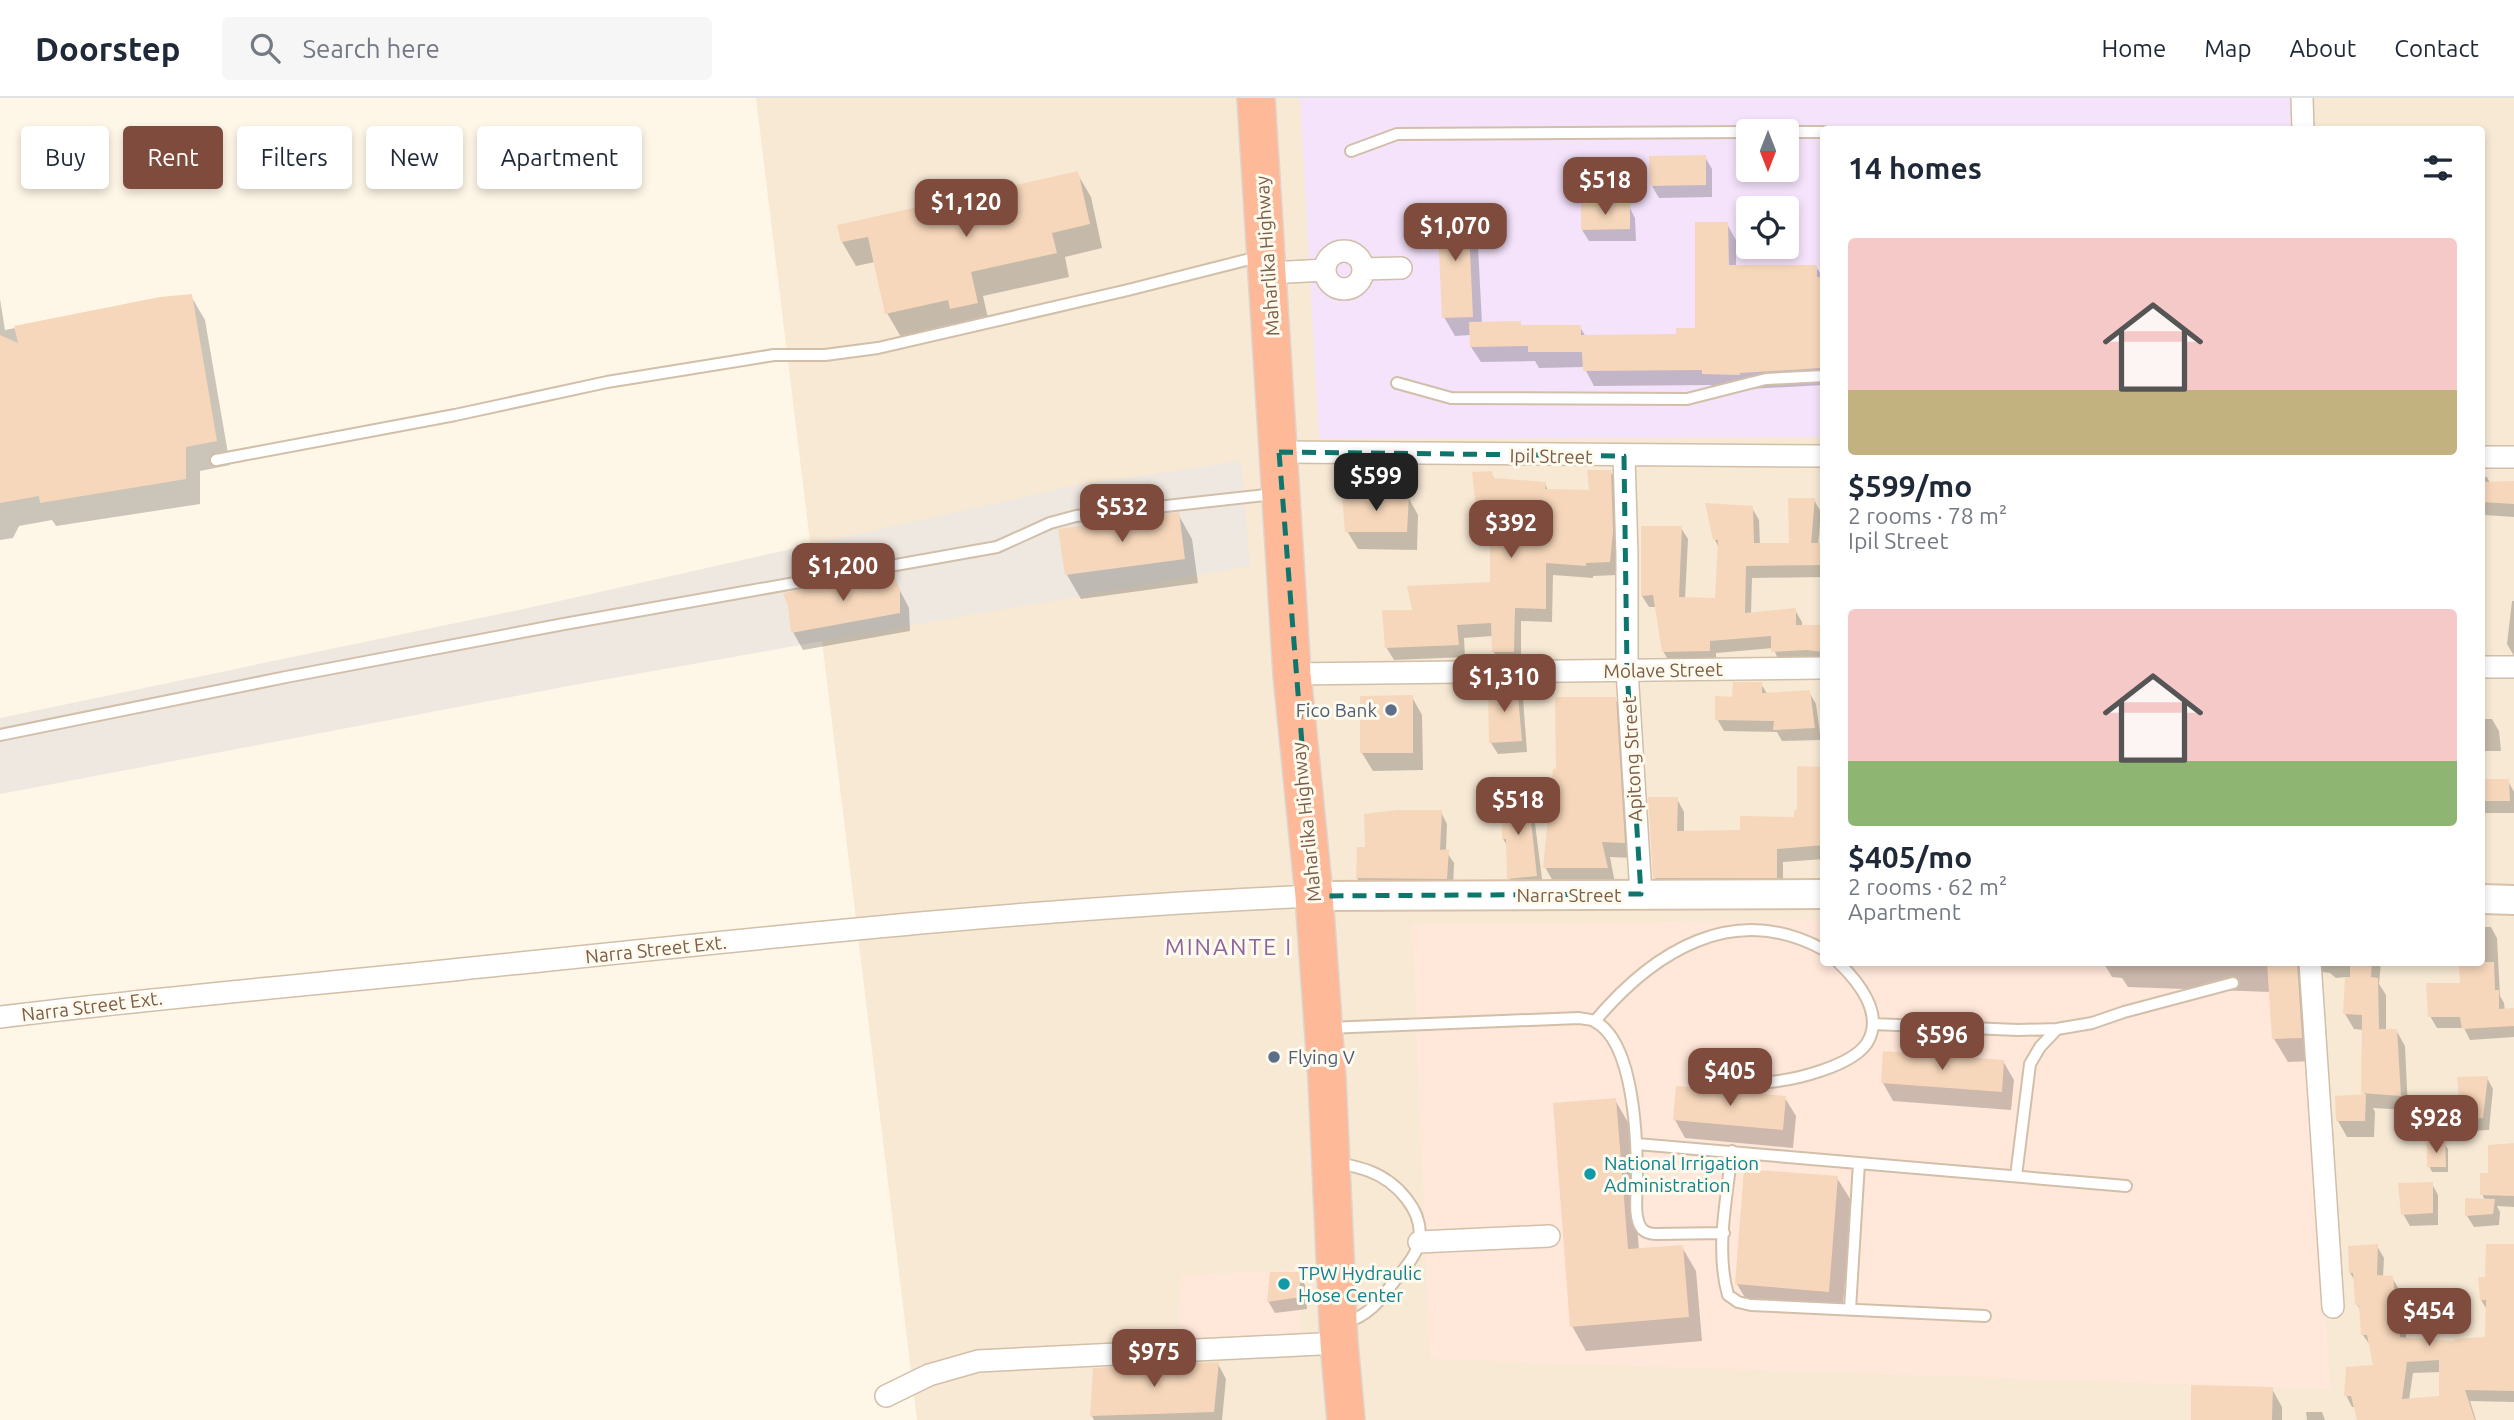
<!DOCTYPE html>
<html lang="en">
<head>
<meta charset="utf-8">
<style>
	:root { --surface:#fff; --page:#f6f6f7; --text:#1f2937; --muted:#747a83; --line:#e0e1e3; --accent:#7e4b3c }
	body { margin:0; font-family:Ubuntu,sans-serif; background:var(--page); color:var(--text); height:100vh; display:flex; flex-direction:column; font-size:26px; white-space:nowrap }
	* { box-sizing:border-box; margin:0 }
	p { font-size:23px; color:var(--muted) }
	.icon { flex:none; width:38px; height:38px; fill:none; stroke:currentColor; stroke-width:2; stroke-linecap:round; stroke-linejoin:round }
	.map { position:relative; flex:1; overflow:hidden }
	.side { position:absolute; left:1820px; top:28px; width:665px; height:840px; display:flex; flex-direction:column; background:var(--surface); border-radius:7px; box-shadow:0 4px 10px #0003 }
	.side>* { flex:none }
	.hud { position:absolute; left:21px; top:28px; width:665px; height:63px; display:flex; gap:14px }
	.needle { width:46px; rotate:180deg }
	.fabs { position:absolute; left:1736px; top:21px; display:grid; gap:14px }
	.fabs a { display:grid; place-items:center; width:63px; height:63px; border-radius:7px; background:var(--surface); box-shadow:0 4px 10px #0003; font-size:35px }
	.price { position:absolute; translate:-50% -60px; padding:0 16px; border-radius:14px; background:var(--accent); color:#fff; font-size:23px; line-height:46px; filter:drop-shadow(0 2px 4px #0008) }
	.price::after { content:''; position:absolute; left:50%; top:42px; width:21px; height:16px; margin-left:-10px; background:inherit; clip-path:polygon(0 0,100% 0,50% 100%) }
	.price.active { background:#222; color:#fff }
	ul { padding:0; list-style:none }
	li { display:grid; align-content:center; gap:14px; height:371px; padding:0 28px }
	li span { display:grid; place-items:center; height:217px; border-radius:7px; color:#555 }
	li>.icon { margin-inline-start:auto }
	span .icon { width:126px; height:126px; fill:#fffc; stroke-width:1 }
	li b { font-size:30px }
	h2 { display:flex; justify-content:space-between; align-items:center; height:84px; padding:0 28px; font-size:30px }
	.pill { padding:0 24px; border-radius:7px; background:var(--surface); box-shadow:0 4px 10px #0003; font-size:24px; line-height:63px }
	.pill.active { background:var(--accent); color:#fff }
	header { display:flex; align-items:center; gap:42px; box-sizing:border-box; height:98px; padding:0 35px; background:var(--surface); border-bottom:2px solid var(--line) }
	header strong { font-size:33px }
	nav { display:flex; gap:38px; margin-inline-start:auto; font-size:24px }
	.search { width:490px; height:63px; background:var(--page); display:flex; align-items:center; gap:18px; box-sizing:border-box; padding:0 24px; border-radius:7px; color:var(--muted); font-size:26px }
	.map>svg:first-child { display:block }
	.residential { fill:#f7e9d4; fill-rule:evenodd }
	.commercial { fill:#ffe7d9 }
	.industrial { fill:#eee8e0 }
	.education { fill:#f4e3fb; fill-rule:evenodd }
	.shadow { fill:#0003; fill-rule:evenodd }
	.building { fill:#f6d7bb; fill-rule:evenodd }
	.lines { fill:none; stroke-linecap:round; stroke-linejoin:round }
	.lane-casing { stroke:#d2bfaa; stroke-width:14 }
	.street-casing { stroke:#d2bfaa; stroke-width:24 }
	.secondary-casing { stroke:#d8c1aa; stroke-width:32 }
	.highway-casing { stroke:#ddd5cf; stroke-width:40 }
	.lane { stroke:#fff; stroke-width:10 }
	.street { stroke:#fff; stroke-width:21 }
	.secondary { stroke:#fff; stroke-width:28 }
	.highway { stroke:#fdb998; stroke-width:37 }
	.marked { fill:none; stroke:#0f766e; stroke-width:5; stroke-dasharray:14 9; stroke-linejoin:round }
	.service-dot { fill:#5c6f8a; stroke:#fffaee; stroke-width:2.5 }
	.culture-dot { fill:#0f9aa8; stroke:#fffaee; stroke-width:2.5 }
	.labels { text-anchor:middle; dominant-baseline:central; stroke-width:6; stroke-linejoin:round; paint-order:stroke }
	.street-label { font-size:19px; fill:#7b5d48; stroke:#fffaee }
	.service-label { font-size:19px; fill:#4e5e75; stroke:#fffaee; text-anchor:end }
	.culture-label { font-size:19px; fill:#0d838f; stroke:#fffaee; text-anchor:start }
	.quarter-label { font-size:23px; letter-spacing:2px; fill:#8e639e; stroke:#fffaee }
</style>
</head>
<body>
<header>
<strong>Doorstep</strong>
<div class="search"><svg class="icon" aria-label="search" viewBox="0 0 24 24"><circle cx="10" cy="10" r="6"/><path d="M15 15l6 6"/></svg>Search here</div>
<nav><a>Home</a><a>Map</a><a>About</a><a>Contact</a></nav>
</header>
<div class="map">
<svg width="2514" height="1322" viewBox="0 0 2514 1322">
	<rect width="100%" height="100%" fill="#fef6e6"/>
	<path class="residential" d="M756 0H2514V1322H917ZM1824 32H2482V864H1824ZM1748 33H1787V72H1748ZM1748 110H1787V149H1748Z"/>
	<path class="commercial" d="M1823 822 1824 864 2297 865 2331 1291 1430 1261 1412 827Z
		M1299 1172 1301 1198 1299 1243 1178 1249 1181 1177Z"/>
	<path class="industrial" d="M1241 363 1250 468 579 586 0 696V620L528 510 1077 387Z"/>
	<path class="education" d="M1300 0H2292V31L1824 32 1823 339 1319 341ZM1748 33H1787V72H1748ZM1748 110H1787V149H1748Z"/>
	<path class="shadow" d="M1705 59 1712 71V99L1659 100 1652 88Z
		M1077 75 1091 99 1102 150 1065 159 1069 179 983 198 990 229 901 239 887 215 875 164 856 168 842 144Z
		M1629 108 1635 120 1636 143H1589L1582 132Z
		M1467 112 1477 130 1482 225H1520L1523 229H1580L1586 239 1678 238 1697 231 1727 126 1736 142V168L1816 169 1824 180V287L1748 291V293L1713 292 1711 287 1594 288 1584 269 1539 270 1535 263 1481 264 1471 249V237L1455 238 1444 219Z
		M191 198 205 222 230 367 200 373V406L56 428 52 422 19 428 13 440 0 442V201L5 232 160 201Z
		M1610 373 1618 386 1617 477 1593 478V480L1553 477 1552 524 1521 523V567L1501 566 1493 553V538L1464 540 1465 559 1394 562 1386 549 1414 514 1492 486V431H1487L1479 418 1491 375 1495 382 1545 386 1548 393H1591Z
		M2482 379H2487L2490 385H2514V419L2484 417 2482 429Z
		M1408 399 1418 417 1417 452 1358 451 1347 433Z
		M1814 402 1821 414 1818 447H1824V479L1752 480 1751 516 1795 512 1802 524V529H1824V564L1780 565 1773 550 1716 555V565H1670L1663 553 1657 509H1649L1642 498 1681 430 1688 441 1685 501 1716 502 1719 450 1715 442 1752 410 1759 422 1760 447H1790Z
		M1178 416 1192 441 1198 485 1081 501 1067 477Z
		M892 477 909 510 910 533 803 552 793 534 790 508Z
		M2512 503H2514V558L2507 546Z
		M1761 586 1768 597 1809 594 1816 606 1821 642 1782 643 1777 634 1724 633 1717 621Z
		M1516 588 1523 600 1527 654 1498 656 1491 645Z
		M1412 599 1422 617 1423 672 1373 673 1362 655Z
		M1615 601 1623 616 1632 760 1610 759 1615 785H1554L1545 769 1558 673Z
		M2482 621H2492L2499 633 2501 653H2482Z
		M1824 671V761L1783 764V792L1663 793 1655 780 1677 701 1684 714V735L1742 733 1795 721Z
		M2482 683H2508L2514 694V715H2482Z
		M1527 698 1533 709 1543 789 1515 791 1509 780 1508 749 1503 741Z
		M1441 714 1447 726 1446 753 1454 765 1453 792 1364 791 1357 780 1367 751Z
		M2482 829H2491L2497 840 2500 898 2504 905 2505 913 2514 912V939L2470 942 2464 930H2437L2430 918 2482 864Z
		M2103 864H2381L2379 886 2386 897V933L2396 932 2405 948 2408 1012 2373 1010 2375 1014 2374 1039H2347L2338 1023 2364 997 2363 932 2354 931 2345 916 2346 879 2336 880 2330 875 2322 874 2311 883 2314 963 2288 964 2274 941 2271 894 2128 889 2122 880 2112 879Z
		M2003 963 2014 982 2011 1012 1893 1003 1883 985Z
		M2487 980 2493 991 2489 1032 2470 1033 2463 1021Z
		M1785 1000 1796 1018 1793 1050 1685 1040 1675 1022Z
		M1615 1002 1629 1026 1639 1152 1682 1149 1696 1173 1702 1243 1586 1253 1572 1228Z
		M2444 1046 2448 1051V1074H2432L2429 1068Z
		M2514 1047V1109L2497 1108 2500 1114 2499 1127 2474 1129 2467 1118 2485 1102 2482 1096 2490 1077Z
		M1837 1080 1852 1104 1842 1217 1751 1210 1737 1186Z
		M2432 1086 2438 1097V1127L2410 1128 2403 1116Z
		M2514 1147V1304L2470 1303 2476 1322H2358L2355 1309H2352L2346 1297 2375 1269 2371 1248 2362 1236 2361 1213 2357 1206 2355 1183 2350 1175 2377 1148 2384 1160 2383 1179 2392 1180 2399 1191 2401 1214 2406 1224V1242L2457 1245 2487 1240V1212L2481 1202 2486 1181ZM2441 1274V1300L2409 1302 2413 1275Z
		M1298 1176 1305 1187 1307 1211 1275 1215 1268 1203Z
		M1218 1266 1226 1281 1222 1322H1094L1092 1318Z
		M2272 1291 2282 1309V1322H2193Z
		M2306 1314H2322L2325 1322H2307Z"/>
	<path class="building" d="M1706 57V87L1650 88 1649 58Z
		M1078 73 1090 126 1052 135 1057 155 971 174 978 205 950 211 948 202 885 216 868 139 841 144 837 127Z
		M1581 106H1630V131L1581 132Z
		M1468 110 1473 219 1442 220 1437 111Z
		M1695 124H1728L1729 167H1817V179H1824V250H1820L1821 270 1740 275V277L1702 276V272L1583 273 1582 254H1528V248L1470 249 1469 224 1521 223V227H1581V237L1676 236V230H1695Z
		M192 196 217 343 186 349V381L40 405 39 398 0 405V237L18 245 14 228 160 199Z
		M1587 372H1611L1613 434 1610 464 1586 465V468L1546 465V511L1515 510 1514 554H1492L1491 525 1457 527 1459 547 1385 550 1382 512H1412L1407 488 1490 484V419H1477L1472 374 1492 373 1493 380 1546 384 1545 391 1589 392Z
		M2514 383V406L2482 404V384Z
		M1342 397H1409L1407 434H1345Z
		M1788 400H1815L1811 445H1824V467L1746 468 1745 515 1796 510V527H1824V554L1807 552 1771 554V538L1710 543V553L1662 554 1653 497 1641 498V428H1682L1679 499 1715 500 1718 442H1713L1705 405 1753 408 1754 445H1789Z
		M1179 414 1185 461 1065 477 1058 431Z
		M893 475 900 491V515L791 535 788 508 783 495Z
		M1733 584H1762V595L1810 592 1815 630 1773 632 1774 623 1715 622V598L1732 599Z
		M1488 587H1517L1522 643 1489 645Z
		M1413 597V655H1360V598Z
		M1555 599H1616L1625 745 1602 744 1608 770H1543L1553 671H1556Z
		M1797 668 1824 669V747L1777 751V780H1653L1648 699H1678L1677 733 1740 732V718L1794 719V712H1797Z
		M2482 681H2509L2510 703H2482Z
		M1528 696 1537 778 1507 781 1506 741H1502L1503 698Z
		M1397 712H1442L1440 752 1449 751 1447 781 1356 780 1357 749H1365L1364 716Z
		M2267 864H2297L2302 940 2272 941Z
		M2350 864H2372L2371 879 2378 880 2379 931H2397L2401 998 2361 995 2362 917 2343 916 2345 879H2350Z
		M2459 864H2494L2495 892H2499V911L2514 910V928L2462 931 2460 919H2428L2426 885H2460Z
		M1883 953 2004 962 2002 994 1881 985Z
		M2488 978 2483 1020 2461 1022 2457 979Z
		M1676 988 1786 998 1783 1032 1673 1022Z
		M2366 996 2365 1023H2336L2335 998Z
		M1616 1000 1628 1151 1683 1147 1689 1219 1570 1229 1553 1005Z
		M2427 1044H2445L2446 1069H2427Z
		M2514 1045V1098L2480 1097V1075H2488V1047Z
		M1744 1071 1838 1078 1829 1194 1735 1186Z
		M2433 1084V1115L2401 1117 2398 1085Z
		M2465 1100 2495 1101 2493 1116 2465 1118Z
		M2378 1146 2377 1177 2393 1178 2396 1211H2401L2400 1239 2455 1243V1241L2485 1239 2486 1202H2480L2478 1179H2485L2486 1146H2514V1293L2465 1292 2475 1322H2357L2351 1298H2344L2346 1269 2373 1267 2367 1237H2361L2359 1207H2355L2353 1175H2349L2348 1148ZM2439 1262V1298L2402 1301 2407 1264Z
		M1270 1174H1299L1301 1199 1267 1204Z
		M1219 1264 1214 1314 1090 1318 1093 1270Z
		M2191 1287 2273 1289 2272 1322H2191Z"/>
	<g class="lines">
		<g class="lane-casing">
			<path id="lane" d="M1787 34H1824
				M1351 53 1397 36 1748 34
				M1397 285 1451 300 1687 301 1766 281 1824 278
				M216 362 455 317 607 284 774 257H825L878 250 1128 192 1262 158
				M0 637 286 579 564 526 997 449 1050 425 1076 418 1274 396
				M1595 923C1653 854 1734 802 1824 852
				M1873 926 2018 932 2057 931 2092 925 2124 914 2233 885
				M1327 930 1579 920C1583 921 1590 921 1594 923 1635 943 1637 1044 1637 1083 1637 1096 1633 1120 1642 1131 1646 1135 1651 1136 1656 1136L1724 1135
				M1769 984C1795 982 1852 968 1867 945 1885 916 1858 883 1838 864
				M1637 1046 2126 1088
				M1732 1053C1727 1099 1715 1152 1728 1197L1738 1204 1751 1207 1985 1218
				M1338 1065C1348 1067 1359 1069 1369 1073 1396 1083 1425 1113 1419 1144 1416 1159 1402 1173 1393 1185 1378 1205 1368 1218 1344 1225
				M2016 1078 2030 966 2040 949 2057 931
				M1850 1211 1859 1065"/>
		</g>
		<g class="street-casing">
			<path id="street" d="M2302 0 2303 32
				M1325 172a19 19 0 1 1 38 0a19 19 0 1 1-38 0Z
				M1363 171 1401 170
				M1268 175 1325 172
				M1279 354 1824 358
				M1624 358 1627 457V572L1641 796
				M2482 359H2514
				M2482 569H2514
				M1292 576 1824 570
				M2310 864 2333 1209
				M0 919C154 900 308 887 462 871 745 842 1029 810 1314 798
				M1419 1144 1549 1138
				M886 1298 929 1277 978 1263 1339 1245"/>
		</g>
		<g class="secondary-casing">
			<path id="secondary" d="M1314 798 1824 796
				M2482 801 2514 802"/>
		</g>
		<g class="highway-casing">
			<path id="highway" d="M1256 0 1292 576 1314 798 1327 981 1339 1245 1346 1322"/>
		</g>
		<use href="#lane" class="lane"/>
		<use href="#street" class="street"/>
		<use href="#secondary" class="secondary"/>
		<use href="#highway" class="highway"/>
	</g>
	<path class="marked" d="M1279 354 1624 358 1627 572 1641 796 1314 798Z"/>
	<g class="service-dot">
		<circle cx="1391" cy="612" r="7"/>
		<circle cx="1274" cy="959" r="7"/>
	</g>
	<g class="culture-dot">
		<circle cx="1590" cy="1076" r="7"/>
		<circle cx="1284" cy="1186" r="7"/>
	</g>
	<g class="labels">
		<g class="street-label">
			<text transform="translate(1267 158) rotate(-94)">Maharlika Highway</text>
			<text transform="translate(1551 358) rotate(1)">Ipil Street</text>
			<text transform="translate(1663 572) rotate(-1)">Molave Street</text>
			<text transform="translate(1632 661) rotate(-93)">Apitong Street</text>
			<text transform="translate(1306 724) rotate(-96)">Maharlika Highway</text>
			<text x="1569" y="797">Narra Street</text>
			<text transform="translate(656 851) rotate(-6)">Narra Street Ext.</text>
			<text transform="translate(92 908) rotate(-7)">Narra Street Ext.</text>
		</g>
		<g class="service-label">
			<text x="1377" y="612">Fico Bank</text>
			<text x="1288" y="959" text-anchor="start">Flying V</text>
		</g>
		<g class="culture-label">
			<text x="1604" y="1065">National Irrigation<tspan x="1604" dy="22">Administration</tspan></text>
			<text x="1298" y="1175">TPW Hydraulic<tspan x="1298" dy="22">Hose Center</tspan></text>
		</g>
		<g class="quarter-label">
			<text x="1229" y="848">MINANTE I</text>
		</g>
	</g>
</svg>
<div class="fabs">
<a><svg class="needle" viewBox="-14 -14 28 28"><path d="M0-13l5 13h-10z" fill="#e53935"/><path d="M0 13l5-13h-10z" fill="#747a83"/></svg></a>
<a><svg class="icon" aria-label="locate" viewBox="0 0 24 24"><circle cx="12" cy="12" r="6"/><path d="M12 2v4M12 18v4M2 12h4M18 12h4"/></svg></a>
</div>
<b class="price" style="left:1605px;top:119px">$518</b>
<b class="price" style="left:966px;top:141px">$1,120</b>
<b class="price" style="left:1455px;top:165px">$1,070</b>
<b class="price active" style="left:1376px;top:415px">$599</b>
<b class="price" style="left:1122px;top:446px">$532</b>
<b class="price" style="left:1511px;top:462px">$392</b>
<b class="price" style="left:843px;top:505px">$1,200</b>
<b class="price" style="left:1504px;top:616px">$1,310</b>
<b class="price" style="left:1518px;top:739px">$518</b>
<b class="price" style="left:1942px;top:974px">$596</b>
<b class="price" style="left:1730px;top:1010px">$405</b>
<b class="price" style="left:2436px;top:1057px">$928</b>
<b class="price" style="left:2429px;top:1250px">$454</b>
<b class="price" style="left:1154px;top:1291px">$975</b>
<div class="hud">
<a class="pill">Buy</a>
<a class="pill active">Rent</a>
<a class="pill">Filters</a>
<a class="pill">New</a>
<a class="pill">Apartment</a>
</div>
<section class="side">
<h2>14 homes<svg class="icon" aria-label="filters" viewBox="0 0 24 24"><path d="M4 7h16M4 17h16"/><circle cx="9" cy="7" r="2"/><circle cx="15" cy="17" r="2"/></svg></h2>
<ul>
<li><span style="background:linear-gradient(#f6c9c9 70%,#c2b280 0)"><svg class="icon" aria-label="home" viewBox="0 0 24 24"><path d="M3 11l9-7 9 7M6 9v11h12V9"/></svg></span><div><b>$599/mo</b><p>2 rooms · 78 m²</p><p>Ipil Street</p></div></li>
<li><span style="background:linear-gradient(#f6c9c9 70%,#8fb573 0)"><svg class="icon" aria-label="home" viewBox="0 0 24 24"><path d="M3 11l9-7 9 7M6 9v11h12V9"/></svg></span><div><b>$405/mo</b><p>2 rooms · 62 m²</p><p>Apartment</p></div></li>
</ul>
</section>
</div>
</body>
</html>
